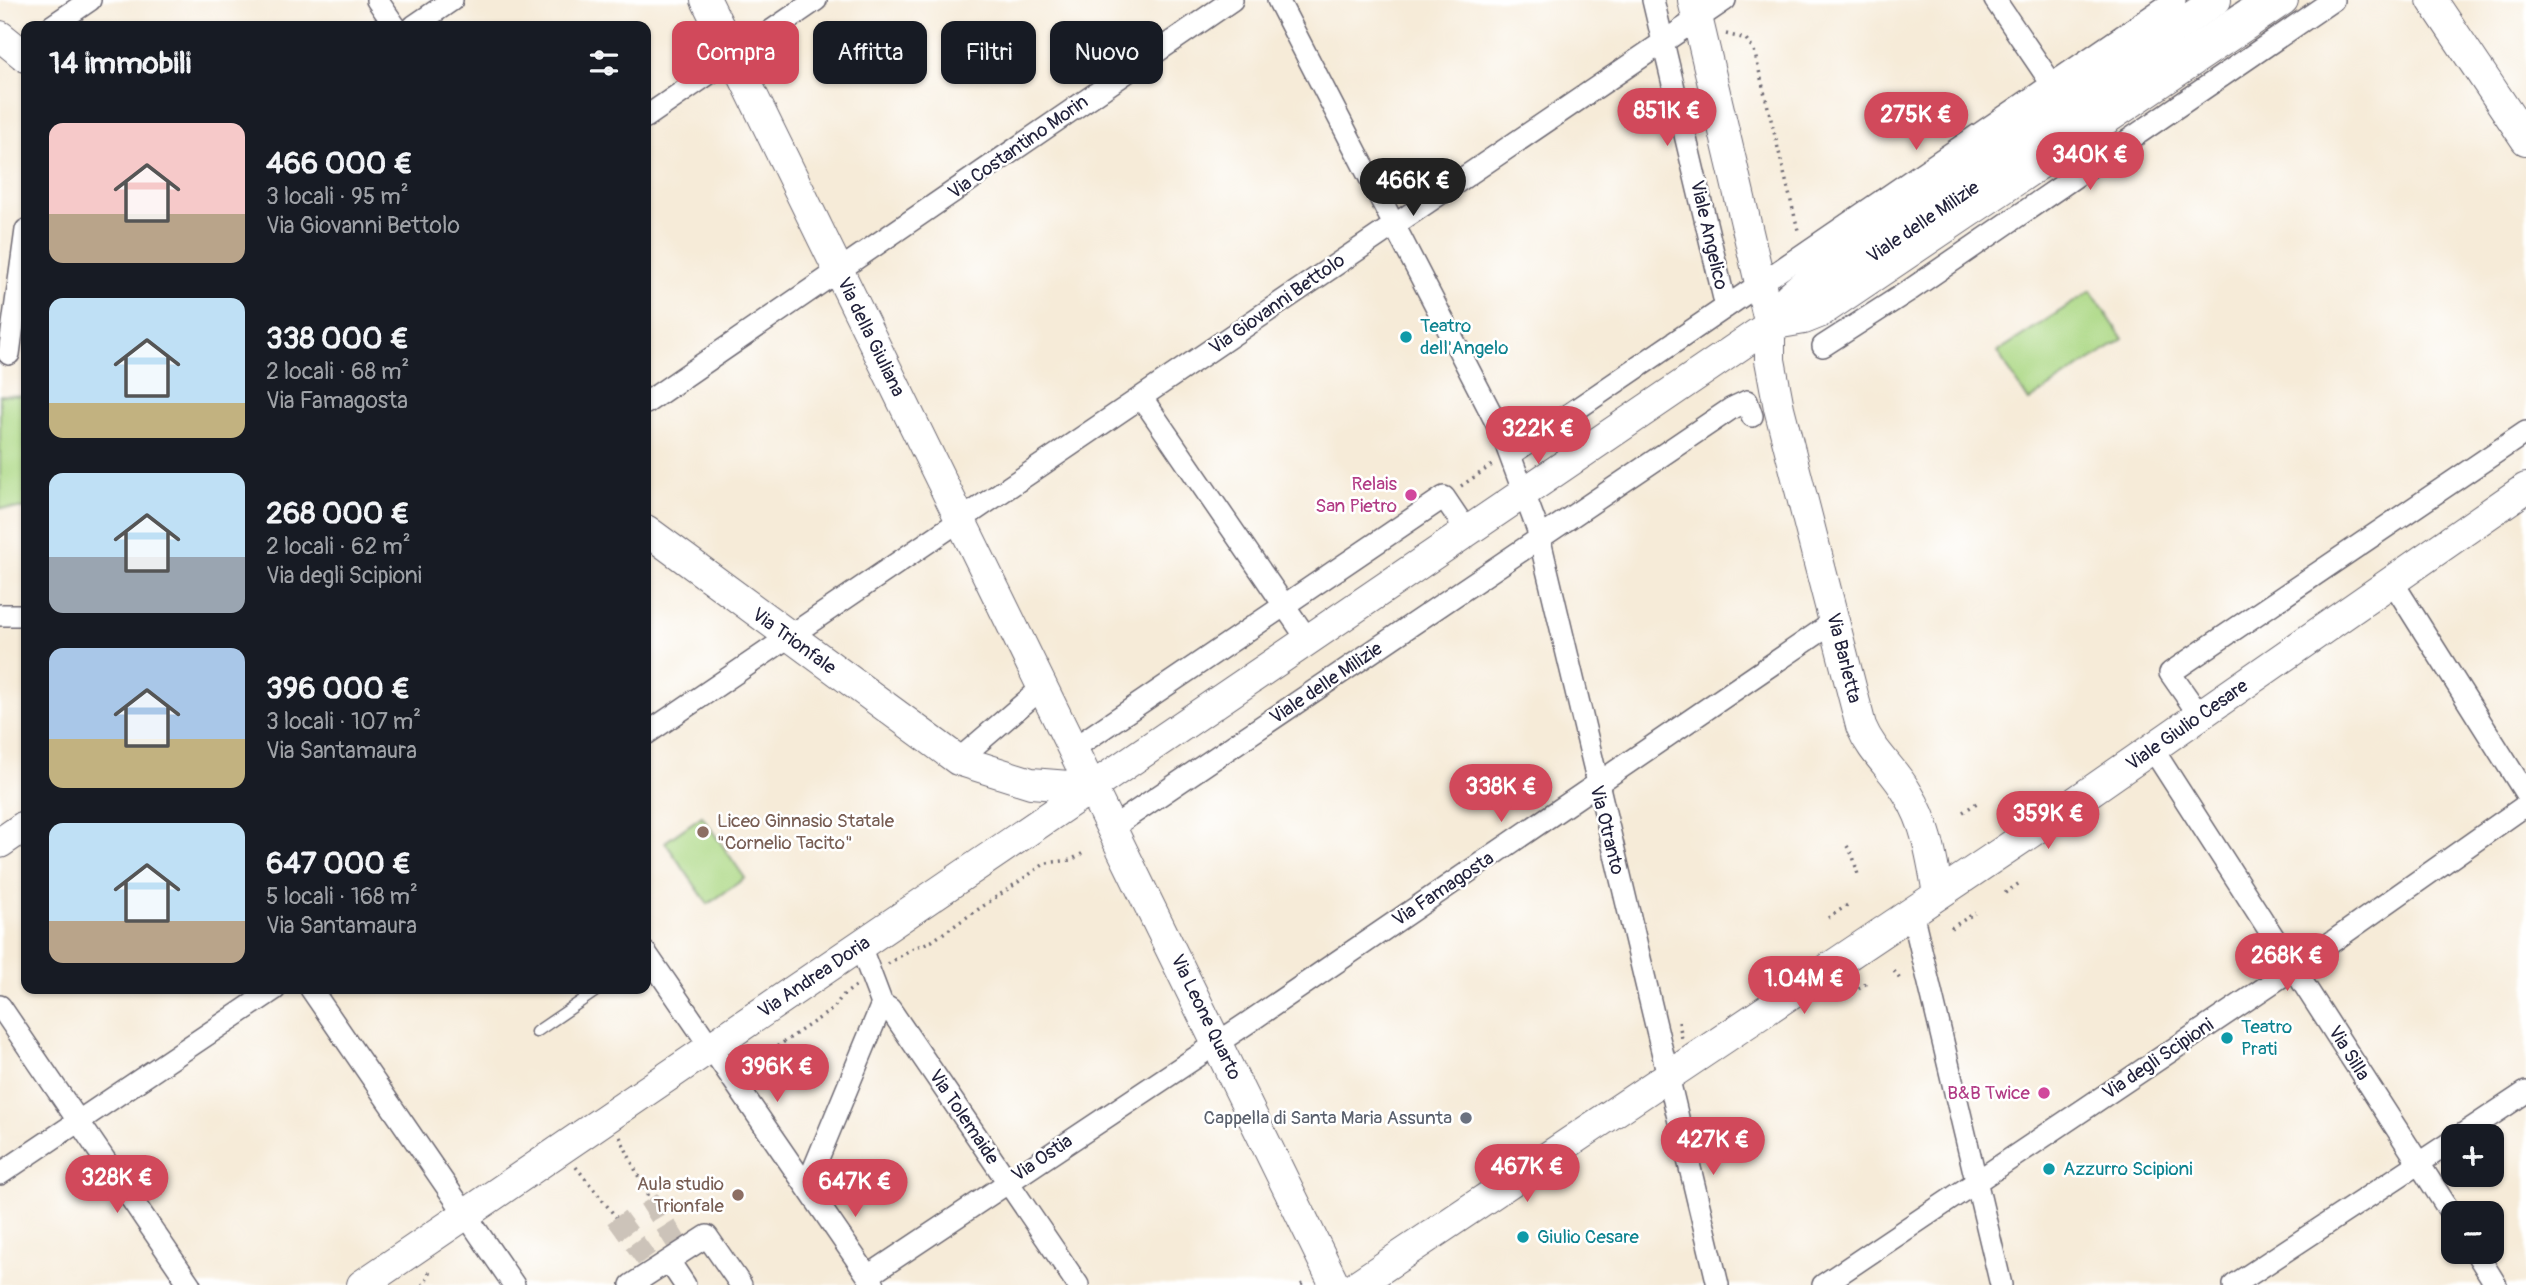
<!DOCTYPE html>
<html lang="it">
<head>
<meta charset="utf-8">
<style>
	:root { --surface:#171b24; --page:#20242c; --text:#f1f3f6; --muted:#9ea1a6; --accent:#d1495b }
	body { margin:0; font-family:Pangolin,sans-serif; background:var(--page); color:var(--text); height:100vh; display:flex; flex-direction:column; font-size:26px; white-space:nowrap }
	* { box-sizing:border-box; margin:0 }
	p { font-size:23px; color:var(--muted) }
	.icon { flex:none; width:38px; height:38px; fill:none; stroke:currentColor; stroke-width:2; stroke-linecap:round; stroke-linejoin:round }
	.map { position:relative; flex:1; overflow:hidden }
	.panel { position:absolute; left:21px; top:21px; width:630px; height:973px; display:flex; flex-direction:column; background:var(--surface); border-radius:14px; box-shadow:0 2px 5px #0004 }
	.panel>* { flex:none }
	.guide { position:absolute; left:672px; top:21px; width:665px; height:63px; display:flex; gap:14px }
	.buttons { position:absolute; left:2441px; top:1124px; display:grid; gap:14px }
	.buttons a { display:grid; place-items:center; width:63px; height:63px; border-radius:14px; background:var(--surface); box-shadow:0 2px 5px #0004; font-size:35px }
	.price { position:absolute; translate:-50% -60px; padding:0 16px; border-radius:24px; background:var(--accent); color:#fff; font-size:23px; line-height:46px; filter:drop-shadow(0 2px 4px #0008) }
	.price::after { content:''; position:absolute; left:50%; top:42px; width:21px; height:16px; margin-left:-10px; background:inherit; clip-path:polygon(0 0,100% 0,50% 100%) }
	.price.on { background:#222; color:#fff }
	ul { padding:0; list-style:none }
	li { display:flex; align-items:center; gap:21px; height:175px; padding:0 28px }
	li span { display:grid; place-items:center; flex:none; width:196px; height:140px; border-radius:14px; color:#555 }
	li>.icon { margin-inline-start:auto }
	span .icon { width:84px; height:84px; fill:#fffc; stroke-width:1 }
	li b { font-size:30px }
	h2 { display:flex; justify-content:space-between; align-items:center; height:84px; padding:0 28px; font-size:30px }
	.pill { padding:0 24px; border-radius:14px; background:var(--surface); box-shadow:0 2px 5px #0004; font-size:24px; line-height:63px }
	.pill.on { background:var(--accent); color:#fff }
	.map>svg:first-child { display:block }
	.green { fill:#acd884; stroke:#677d60; stroke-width:2 }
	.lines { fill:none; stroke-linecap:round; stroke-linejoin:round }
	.street-tunnel { stroke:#ccc3b9; stroke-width:21; stroke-dasharray:21 10; stroke-linecap:butt }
	.lane-casing { stroke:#6c6872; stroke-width:13 }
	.street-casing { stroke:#6c6872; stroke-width:24 }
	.secondary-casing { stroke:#6c6872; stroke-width:32 }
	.path { stroke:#6c6872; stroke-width:3.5; stroke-dasharray:2 5; stroke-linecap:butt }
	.lane { stroke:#fff; stroke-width:10 }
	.street { stroke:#fff; stroke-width:21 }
	.secondary { stroke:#fff; stroke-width:30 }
	.culture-dot { fill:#0f9aa8; stroke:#fff; stroke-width:2.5 }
	.hotel-dot { fill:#d1479c; stroke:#fff; stroke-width:2.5 }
	.education-dot { fill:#8d6e63; stroke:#fff; stroke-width:2.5 }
	.worship-dot { fill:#6b7280; stroke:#fff; stroke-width:2.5 }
	.labels { text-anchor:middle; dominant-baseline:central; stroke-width:5; stroke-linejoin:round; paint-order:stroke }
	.street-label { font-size:19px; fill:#22223b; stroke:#fff }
	.culture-label { font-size:19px; fill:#0d838f; stroke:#fff; text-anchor:start }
	.hotel-label { font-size:19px; fill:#b23c85; stroke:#fff; text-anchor:end }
	.education-label { font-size:19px; fill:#785e54; stroke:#fff; text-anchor:start }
	.worship-label { font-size:19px; fill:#5b616d; stroke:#fff; text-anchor:end }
</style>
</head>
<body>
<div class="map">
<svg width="2526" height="1285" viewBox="0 0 2526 1285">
	<rect width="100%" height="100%" fill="#fff"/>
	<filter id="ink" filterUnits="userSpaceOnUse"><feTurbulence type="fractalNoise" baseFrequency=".0143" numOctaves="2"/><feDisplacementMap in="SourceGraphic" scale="14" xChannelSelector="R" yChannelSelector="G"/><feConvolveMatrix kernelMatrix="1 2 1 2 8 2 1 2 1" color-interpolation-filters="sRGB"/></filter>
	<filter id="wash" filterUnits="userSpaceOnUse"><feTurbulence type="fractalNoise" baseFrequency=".00686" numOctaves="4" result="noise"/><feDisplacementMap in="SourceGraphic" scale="28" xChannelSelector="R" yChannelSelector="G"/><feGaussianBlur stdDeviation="1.57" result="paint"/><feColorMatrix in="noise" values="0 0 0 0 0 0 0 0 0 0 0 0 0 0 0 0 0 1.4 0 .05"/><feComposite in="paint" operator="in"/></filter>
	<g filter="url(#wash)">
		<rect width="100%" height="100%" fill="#f6ebd8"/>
		<path class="green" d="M2091 291 2123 339 2029 401 1997 352Z
			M0 395 26 396 25 509 0 508Z
			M702 816 745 878 708 904 665 842Z"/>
	</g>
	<g filter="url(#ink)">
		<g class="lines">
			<path class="street-tunnel" d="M649 1199 678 1245
				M616 1217 650 1264"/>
			<g class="lane-casing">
				<path id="lane" d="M1795 309 2251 0
					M536 1032 599 989"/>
			</g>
			<g class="street-casing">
				<path id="street" d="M377 0 395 26
					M1278 0 1502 434 1537 528 1718 1285
					M1653 0 1726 307
					M1995 0 2052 84
					M52 26 90 0
					M414 26 452 0
					M646 117 816 0
					M1823 346 1910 290 2333 0
					M9 354 26 230
					M1142 398 1308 640
					M646 403 1232 0
					M1511 454 2175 0
					M2392 581 2526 794
					M0 615H26
					M2200 716 2170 673 2526 432
					M646 734 1725 0
					M1074 748 1444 497 1467 531
					M2152 748 2454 1218
					M958 760 1043 687
					M1113 827 1732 408 1747 401 1752 416
					M1912 912 2001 1285
					M860 946 882 1004 890 1009 1078 1285
					M646 953 874 1285
					M311 989 514 1285
					M0 1006 190 1285
					M2460 1136 2526 1092
					M0 1174 275 989
					M807 1185 882 1004
					M2475 1251 2496 1285
					M669 1261 685 1285
					M868 1276 1249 1022 1828 626
					M631 1285 707 1236 741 1285
					M1823 1285 2312 956 2526 805
					M2234 1285 2454 1140"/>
			</g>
			<g class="secondary-casing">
				<path id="secondary" d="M706 0 1335 1285
					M1693 0 1770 325V360L1779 408
					M2432 0 2526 140
					M0 36 26 57
					M1770 325 1789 297 1810 279 2216 0
					M1779 408 1861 726C1872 753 1894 769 1908 794 1927 824 1932 859 1938 894
					M646 530 958 760 1031 783 1094 788
					M0 843 26 825
					M362 1285 1770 325 1804 319 1819 313 2283 0
					M1357 1285 2045 823 2526 488"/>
			</g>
			<path class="path" d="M1726 34 1746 39 1754 50 1799 234
				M1461 486 1492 465
				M1963 812 1980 801
				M1847 846 1853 856 1858 875
				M2005 893 2021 882
				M1828 918 1849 904
				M1951 928 1975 913
				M888 964 911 949 932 941 1046 863 1071 860 1085 852
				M1894 971 1902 982
				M1853 993 1868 982
				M1679 1022 1682 1039
				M748 1066 833 1009 842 996 856 986
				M620 1137 649 1199
				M576 1167 616 1217
				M422 1285 426 1282 430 1269
				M1301 1285 1304 1283"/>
			<use href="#lane" class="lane"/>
			<use href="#street" class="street"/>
			<use href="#secondary" class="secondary"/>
		</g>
	</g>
	<g class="culture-dot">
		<circle cx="1406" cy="337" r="7"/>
		<circle cx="2227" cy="1038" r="7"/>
		<circle cx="2049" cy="1169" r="7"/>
		<circle cx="1523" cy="1237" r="7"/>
	</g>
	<g class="hotel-dot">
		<circle cx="1411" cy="495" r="7"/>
		<circle cx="2044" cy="1093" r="7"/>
	</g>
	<g class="education-dot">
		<circle cx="703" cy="832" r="7"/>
		<circle cx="738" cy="1195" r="7"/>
	</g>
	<circle class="worship-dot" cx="1466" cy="1118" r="7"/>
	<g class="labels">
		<g class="street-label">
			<text transform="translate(1018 147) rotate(-35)">Via Costantino Morin</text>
			<text transform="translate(1923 222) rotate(-34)">Viale delle Milizie</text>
			<text transform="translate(1709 235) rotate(77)">Viale Angelico</text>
			<text transform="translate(1277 304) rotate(-35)">Via Giovanni Bettolo</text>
			<text transform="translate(871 337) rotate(64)">Via della Giuliana</text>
			<text transform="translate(794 641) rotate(36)">Via Trionfale</text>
			<text transform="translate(1844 658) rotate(76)">Via Barletta</text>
			<text transform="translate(1326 683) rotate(-34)">Viale delle Milizie</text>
			<text transform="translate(2187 725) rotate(-35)">Viale Giulio Cesare</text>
			<text transform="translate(1607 830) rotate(76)">Via Otranto</text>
			<text transform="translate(1443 889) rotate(-34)">Via Famagosta</text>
			<text transform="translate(814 977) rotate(-34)">Via Andrea Doria</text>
			<text transform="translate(1206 1017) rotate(64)">Via Leone Quarto</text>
			<text transform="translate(2349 1053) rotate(58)">Via Silla</text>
			<text transform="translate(2158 1059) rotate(-34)">Via degli Scipioni</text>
			<text transform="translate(964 1117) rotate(56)">Via Tolemaide</text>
			<text transform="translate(1042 1158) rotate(-34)">Via Ostia</text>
		</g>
		<g class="culture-label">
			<text x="1420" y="326">Teatro<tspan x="1420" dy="22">dell'Angelo</tspan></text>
			<text x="2241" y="1027">Teatro<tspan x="2241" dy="22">Prati</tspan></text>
			<text x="2063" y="1169">Azzurro Scipioni</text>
			<text x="1537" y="1237">Giulio Cesare</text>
		</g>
		<g class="hotel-label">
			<text x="1397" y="484">Relais<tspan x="1397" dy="22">San Pietro</tspan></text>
			<text x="2030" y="1093">B&amp;B Twice</text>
		</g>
		<g class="education-label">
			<text x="717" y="821">Liceo Ginnasio Statale<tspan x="717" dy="22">"Cornelio Tacito"</tspan></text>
			<text x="724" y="1184" text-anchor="end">Aula studio<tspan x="724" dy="22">Trionfale</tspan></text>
		</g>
		<g class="worship-label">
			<text x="1452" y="1118">Cappella di Santa Maria Assunta</text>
		</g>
	</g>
</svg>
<div class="buttons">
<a>+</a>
<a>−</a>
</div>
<b class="price" style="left:1667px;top:148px">851K €</b>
<b class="price" style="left:1916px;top:152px">275K €</b>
<b class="price" style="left:2090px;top:192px">340K €</b>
<b class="price on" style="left:1413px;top:218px">466K €</b>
<b class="price" style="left:1538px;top:466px">322K €</b>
<b class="price" style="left:1501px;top:824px">338K €</b>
<b class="price" style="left:2048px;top:851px">359K €</b>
<b class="price" style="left:2287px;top:993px">268K €</b>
<b class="price" style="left:1804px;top:1016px">1.04M €</b>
<b class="price" style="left:777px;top:1104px">396K €</b>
<b class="price" style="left:1713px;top:1177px">427K €</b>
<b class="price" style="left:1527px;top:1204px">467K €</b>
<b class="price" style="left:117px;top:1215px">328K €</b>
<b class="price" style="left:855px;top:1219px">647K €</b>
<div class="guide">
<a class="pill on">Compra</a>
<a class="pill">Affitta</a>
<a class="pill">Filtri</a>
<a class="pill">Nuovo</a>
</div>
<section class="panel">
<h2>14 immobili<svg class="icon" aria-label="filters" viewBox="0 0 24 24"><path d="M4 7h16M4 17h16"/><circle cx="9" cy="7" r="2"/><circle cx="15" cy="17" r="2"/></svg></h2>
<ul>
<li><span style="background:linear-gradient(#f6c9c9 65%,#b9a48a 0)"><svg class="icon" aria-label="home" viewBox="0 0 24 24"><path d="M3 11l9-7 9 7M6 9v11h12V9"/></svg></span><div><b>466 000 €</b><p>3 locali · 95 m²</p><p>Via Giovanni Bettolo</p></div></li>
<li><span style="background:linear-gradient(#bfe0f5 75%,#c2b280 0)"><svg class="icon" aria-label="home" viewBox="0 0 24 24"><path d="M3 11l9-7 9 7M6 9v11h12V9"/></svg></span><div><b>338 000 €</b><p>2 locali · 68 m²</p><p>Via Famagosta</p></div></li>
<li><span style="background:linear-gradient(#bfe0f5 60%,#9aa5b1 0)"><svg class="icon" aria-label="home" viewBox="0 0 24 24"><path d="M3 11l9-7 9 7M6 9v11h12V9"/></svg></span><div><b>268 000 €</b><p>2 locali · 62 m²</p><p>Via degli Scipioni</p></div></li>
<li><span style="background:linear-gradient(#a9c7e8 65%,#c2b280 0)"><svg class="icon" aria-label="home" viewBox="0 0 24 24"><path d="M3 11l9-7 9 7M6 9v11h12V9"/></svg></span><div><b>396 000 €</b><p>3 locali · 107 m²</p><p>Via Santamaura</p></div></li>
<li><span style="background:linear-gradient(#bfe0f5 70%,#b9a48a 0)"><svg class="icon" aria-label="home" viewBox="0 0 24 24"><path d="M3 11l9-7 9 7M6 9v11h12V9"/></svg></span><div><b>647 000 €</b><p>5 locali · 168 m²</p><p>Via Santamaura</p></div></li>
</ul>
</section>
</div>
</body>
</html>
